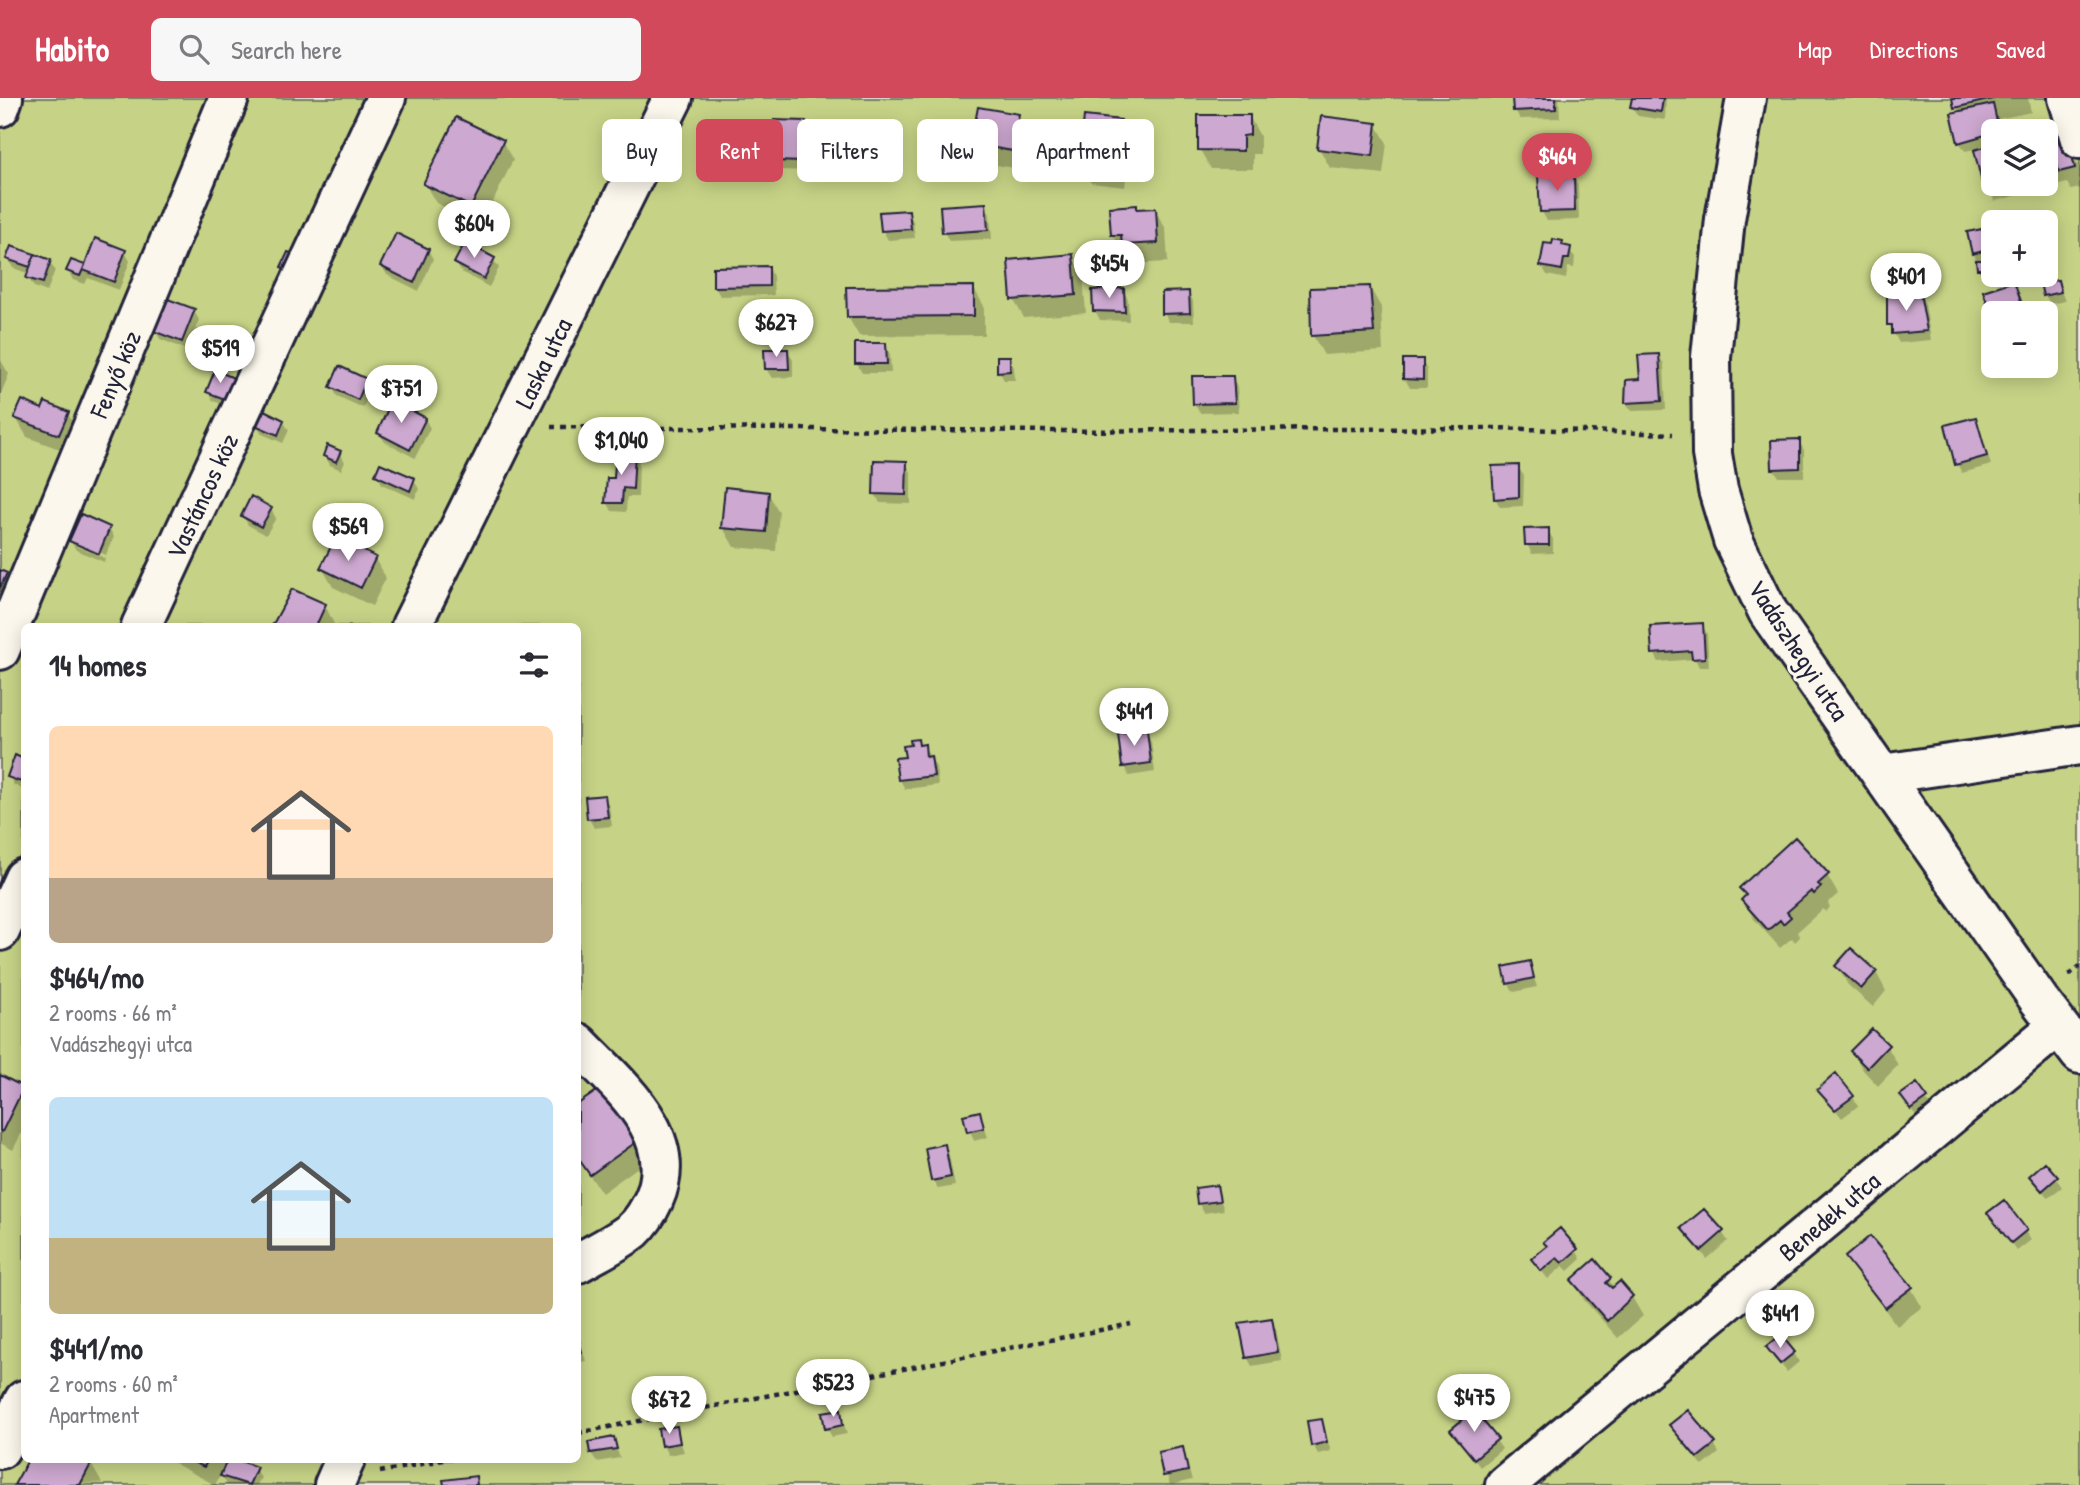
<!DOCTYPE html>
<html lang="en">
<head>
<meta charset="utf-8">
<style>
	:root { --surface:#fff; --page:#f7f7f7; --text:#2b2b33; --muted:#7c7c81; --accent:#d1495b }
	body { margin:0; font-family:"Patrick Hand",sans-serif; background:var(--page); color:var(--text); height:100vh; display:flex; flex-direction:column; font-size:26px; white-space:nowrap }
	* { box-sizing:border-box; margin:0 }
	p { font-size:23px; color:var(--muted) }
	.icon { flex:none; width:38px; height:38px; fill:none; stroke:currentColor; stroke-width:2; stroke-linecap:round; stroke-linejoin:round }
	.map { position:relative; flex:1; overflow:hidden }
	.details { position:absolute; left:21px; top:525px; width:560px; height:840px; display:flex; flex-direction:column; background:var(--surface); border-radius:10px; box-shadow:0 4px 18px #0003 }
	.details>* { flex:none }
	.top-card { position:absolute; left:602px; top:21px; width:665px; height:63px; display:flex; gap:14px }
	.controls { position:absolute; left:1981px; top:21px; display:grid; gap:14px }
	.controls a { display:grid; place-items:center; width:77px; height:77px; border-radius:10px; background:var(--surface); box-shadow:0 4px 18px #0003; font-size:35px }
	.price { position:absolute; translate:-50% -60px; padding:0 16px; border-radius:24px; background:#fff; color:#222; font-size:23px; line-height:46px; filter:drop-shadow(0 2px 4px #0008) }
	.price::after { content:''; position:absolute; left:50%; top:42px; width:21px; height:16px; margin-left:-10px; background:inherit; clip-path:polygon(0 0,100% 0,50% 100%) }
	.price.selected { background:var(--accent); color:#fff }
	ul { padding:0; list-style:none }
	li { display:grid; align-content:center; gap:14px; height:371px; padding:0 28px }
	li span { display:grid; place-items:center; height:217px; border-radius:10px; color:#555 }
	li>.icon { margin-inline-start:auto }
	span .icon { width:126px; height:126px; fill:#fffc; stroke-width:1 }
	li b { font-size:30px }
	h2 { display:flex; justify-content:space-between; align-items:center; height:84px; padding:0 28px; font-size:30px }
	.tag { padding:0 24px; border-radius:10px; background:var(--surface); box-shadow:0 4px 18px #0003; font-size:24px; line-height:63px }
	.tag.selected { background:var(--accent); color:#fff }
	header { display:flex; align-items:center; gap:42px; box-sizing:border-box; height:98px; padding:0 35px; background:var(--accent); color:#fff }
	header strong { font-size:33px }
	nav { display:flex; gap:38px; margin-inline-start:auto; font-size:24px }
	.search { width:490px; height:63px; background:var(--page); display:flex; align-items:center; gap:18px; box-sizing:border-box; padding:0 24px; border-radius:10px; color:var(--muted); font-size:26px }
	.map>svg:first-child { display:block }
	.green { fill:#c6d386; stroke:#747a60; stroke-width:2; fill-rule:evenodd }
	.shadow { fill:#0003 }
	.building { fill:#cda8d0; stroke:#22223b; stroke-width:2 }
	.lines { fill:none; stroke-linecap:round; stroke-linejoin:round }
	.minor-casing { stroke:#22223b; stroke-width:44 }
	.path { stroke:#22223b; stroke-width:4.5; stroke-dasharray:5 5; stroke-linecap:butt }
	.minor { stroke:#fbf7ec; stroke-width:38 }
	.labels { text-anchor:middle; dominant-baseline:central; stroke-width:6; stroke-linejoin:round; paint-order:stroke }
	.street-label { font-size:26px; fill:#22223b; stroke:#fbf7ec }
</style>
</head>
<body>
<header>
<strong>Habito</strong>
<div class="search"><svg class="icon" aria-label="search" viewBox="0 0 24 24"><circle cx="10" cy="10" r="6"/><path d="M15 15l6 6"/></svg>Search here</div>
<nav><a>Map</a><a>Directions</a><a>Saved</a></nav>
</header>
<div class="map">
<svg width="2080" height="1387" viewBox="0 0 2080 1387">
	<rect width="100%" height="100%" fill="#f2e7e6"/>
	<filter id="ink" filterUnits="userSpaceOnUse"><feTurbulence type="fractalNoise" baseFrequency=".0143" numOctaves="2"/><feDisplacementMap in="SourceGraphic" scale="14" xChannelSelector="R" yChannelSelector="G"/><feConvolveMatrix kernelMatrix="1 2 1 2 8 2 1 2 1" color-interpolation-filters="sRGB"/></filter>
	<g filter="url(#ink)">
		<path class="green" d="M0 0H2080V1387H0ZM1993 33H2046V86H1993ZM1993 124H2046V177H1993ZM1993 215H2046V268H1993ZM24 528H578V1362H24Z"/>
		<path class="shadow" d="M1514 0H1559L1560 20 1520 21 1515 12Z
			M1633 0H1666L1665 22 1638 18 1632 9Z
			M1954 0H2028L2031 14 1998 21 2001 33H1993V86H2046V36L2056 33 2080 70V90L2071 92 2067 85 1995 103 1984 84 1975 51 1965 53 1959 44V15Z
			M1018 18 1029 37 1026 58 1051 61 1056 70 1055 82 1026 80 1021 71 984 65 973 46Z
			M1249 18 1260 38V56H1253V71H1211L1200 52Z
			M1120 24 1131 43 1125 89 1091 85 1080 66Z
			M805 25 810 34 809 73 780 72 775 63Z
			M1376 26 1387 45 1383 76 1330 70 1319 50Z
			M502 43 513 62 482 127 436 105 425 86Z
			M1573 78 1578 87 1579 122 1547 123 1542 114Z
			M985 107 990 116 992 141 949 143 944 134Z
			M1136 109 1138 113 1155 112 1166 131 1168 164 1134 166 1129 155 1124 156 1113 137Z
			M908 114 913 123 915 140 888 142 883 133 881 116Z
			M1981 133 1986 142 1996 180H1984L1978 171 1974 155Z
			M1562 144 1575 159 1574 170 1568 169 1566 181 1547 177 1542 168 1553 148Z
			M12 150 49 163 55 172 47 194 34 189 28 180 30 176 13 170 8 161Z
			M428 152 433 161 419 193 387 177 382 168Z
			M125 154 130 163 119 192 88 180 85 186 73 182 68 173 72 164 86 169Z
			M1072 158 1083 177 1086 215 1024 220 1013 201Z
			M493 161 499 170 489 189 461 174 456 165Z
			M768 169 773 178 774 197 720 198 715 189Z
			M2057 183 2065 203 2050 206 2045 197Z
			M2014 185 2026 215 1993 217 1992 216Z
			M973 189 984 208V237L859 238 848 219Z
			M1370 190 1381 209 1383 253 1324 257 1313 238Z
			M1123 192 1128 201 1129 223 1100 222 1095 212Z
			M1188 194 1193 203 1194 224H1169L1164 215Z
			M1919 197 1925 206 1931 242 1899 245 1889 226Z
			M194 213 199 222 187 252 160 241 155 232Z
			M212 242 218 251 211 265 197 259 192 250Z
			M885 247 890 256 891 275H862L857 266Z
			M788 253 793 262V279L772 280 766 271Z
			M1658 257 1664 266 1666 312 1632 313 1626 305Z
			M1009 260 1014 269 1015 282H1004L999 273Z
			M0 261 9 276 0 298Z
			M1422 263 1427 272V290H1410L1405 281Z
			M1232 280 1237 289 1239 314 1200 315 1194 306Z
			M233 282 238 291 230 309 213 303 208 293Z
			M366 282 371 291 363 310 337 298 332 289Z
			M43 313 68 316 79 335 70 355 27 339 16 320Z
			M425 321 430 330 415 360 385 344 379 335Z
			M1976 321 1991 367 1962 375 1957 366Z
			M283 323 289 332 283 345 262 336 257 327Z
			M1799 343 1804 352V379H1779L1773 370Z
			M340 355 345 364 341 372 330 367 325 358Z
			M634 355 639 364 638 399H627L626 414 612 413 607 404 616 382Z
			M906 365 911 374V406L880 405 875 396Z
			M1518 369 1524 378 1523 408 1500 409 1495 400Z
			M377 377 414 382 419 391 415 401 382 386Z
			M768 395 779 414 776 453 734 449 723 430Z
			M271 411 276 420 266 437 248 427 243 418Z
			M109 430 114 439 106 457 76 444V448L105 460 104 464 76 452 71 443Z
			M1548 432 1553 441V455L1532 456 1527 446Z
			M375 461 386 480 372 508 333 489 322 470Z
			M0 474 11 485 0 509Z
			M285 502 325 507 335 528H274Z
			M1702 527 1707 536 1709 569H1699L1695 561 1659 564 1654 555Z
			M1146 634 1151 643 1155 674 1129 678 1124 669 1120 637Z
			M917 643 920 648H924L936 669 938 687 905 691 900 682 897 662 907 660Z
			M16 659 24 663V692L14 687 9 678Z
			M604 699 609 708 612 728 594 730 589 721 587 701Z
			M1827 777 1838 796 1828 805 1830 809 1826 814 1823 811 1797 834 1800 839 1795 844 1792 840 1780 850 1754 821 1743 802 1746 799 1741 790Z
			M1529 865 1537 889 1514 894 1508 885Z
			M1837 868 1876 874 1886 893 1873 909 1848 887Z
			M1887 948 1898 967 1878 988 1863 972 1852 953Z
			M0 979 24 993V1030L13 1052 0 1045Z
			M1916 987 1932 1010 1918 1020 1907 1007Z
			M600 992 648 1062 602 1095 578 1061V1009Z
			M1820 992 1853 999 1858 1008 1842 1020Z
			M979 1015 988 1039 974 1043 965 1018Z
			M944 1048 949 1057 955 1088 938 1091 933 1082Z
			M2031 1079 2056 1080 2062 1089 2048 1100Z
			M1216 1089 1224 1112 1204 1115 1199 1106Z
			M2004 1104 2031 1142 2017 1153 1995 1124Z
			M1683 1130 1722 1134 1728 1143 1707 1161Z
			M1870 1141 1911 1190 1922 1209 1897 1228 1847 1160Z
			M1576 1152 1581 1161 1568 1173 1563 1168 1548 1181 1533 1162Z
			M1594 1164 1615 1190 1620 1186 1632 1199 1643 1218 1618 1240 1584 1202 1573 1183Z
			M1271 1222 1276 1231 1282 1263 1252 1268 1247 1259Z
			M578 1240 586 1263 578 1265Z
			M1794 1255 1799 1264 1787 1274 1774 1258Z
			M840 1313 847 1336 832 1339 827 1330Z
			M1321 1323 1331 1353 1318 1356 1313 1347Z
			M1671 1327 1714 1346 1719 1355 1703 1368Z
			M676 1330 684 1354 668 1357 663 1348Z
			M1453 1333 1496 1342 1502 1351 1480 1369Z
			M613 1341 620 1360 597 1364 591 1355Z
			M1182 1351 1192 1382 1170 1387 1160 1355Z
			M30 1362H83L91 1366 102 1385 16 1387Z
			M168 1362H233L255 1371 261 1380 257 1387H227L221 1376 215 1387Z"/>
		<path class="building" d="M1512 0H1556V11L1513 13Z
			M1632 0H1663L1661 14 1630 9Z
			M1952 0H1997L1954 10Z
			M1993 6 1999 33 1958 45 1951 15Z
			M978 9 1019 16 1013 53 971 46Z
			M1198 17H1250V37L1243 38V53L1198 52Z
			M1084 18 1121 22 1115 70 1079 66Z
			M1321 18 1377 25 1373 58 1317 51Z
			M456 19 504 42 471 109 423 86Z
			M774 22 806 23 804 64 773 63Z
			M2035 24 2038 33H2004L2003 32Z
			M2057 31 2062 52 2070 50 2075 70 2059 74 2057 66 2046 69V35Z
			M1993 47V82L1982 85 1974 52Z
			M1021 56 1052 59 1051 74 1019 71Z
			M1538 77H1574L1575 113 1540 114Z
			M986 105 988 132 942 135 940 108Z
			M1137 107V111L1156 110 1158 145 1122 147 1121 137H1111L1109 109Z
			M909 112 911 131 881 133 879 114Z
			M1982 131 1987 152 1972 156 1967 134Z
			M396 135 429 151 414 185 380 168Z
			M95 140 126 152 114 184 83 172Z
			M1553 141 1563 143 1562 147 1571 149 1569 161H1564L1562 172 1540 168 1544 145 1552 146Z
			M465 144 495 160 484 181 454 165Z
			M11 148 35 156 30 169 6 161Z
			M288 154 299 158 292 174 281 169Z
			M35 156 51 162 43 185 26 180Z
			M1073 156 1076 197 1011 202 1008 162Z
			M71 162 85 167 80 178 66 173Z
			M1976 162H1991L1992 171H1977Z
			M769 168V188L713 189V169Z
			M2058 182 2061 194 2043 198 2040 185Z
			M2014 183 2022 206 1991 216 1983 193Z
			M974 188V218L847 219 846 189Z
			M1370 188 1374 234 1311 238 1310 190Z
			M1124 190 1125 214 1093 213 1092 192Z
			M1189 193 1190 215 1162 216V194Z
			M1887 195H1920L1927 233 1892 236V227H1887Z
			M165 200 195 211 182 244 153 233Z
			M197 233 214 240 206 257 190 250Z
			M855 245H886L887 266H855Z
			M764 251H788L789 271H765Z
			M1659 256 1662 303 1625 305 1626 282 1640 281 1638 257Z
			M997 258H1010V273L997 274Z
			M1403 261H1423V282L1403 281Z
			M339 268 367 281 358 302 330 289Z
			M215 272 234 280 225 301 206 294Z
			M1192 278H1233L1235 305 1193 306Z
			M22 302 42 311 45 304 69 314 59 337 14 320Z
			M392 302 426 320 410 352 377 335Z
			M262 311 284 322 278 337 255 327Z
			M1976 319 1987 358 1955 367 1945 327Z
			M1800 341V370L1772 371 1771 342Z
			M327 347 341 353 336 364 323 358Z
			M616 352 635 353 633 391 623 390 622 405H605L607 380H614Z
			M874 362 907 363 906 397 873 396Z
			M380 365 415 380 410 393 375 377Z
			M1519 367V399L1494 401 1492 368Z
			M725 389 769 394 766 434 721 430Z
			M251 398 272 410 261 429 241 418Z
			M81 416 110 429 99 456 69 443Z
			M1549 430V447H1525L1524 431Z
			M336 439 376 459 361 490 320 470Z
			M0 472 7 475 0 490Z
			M292 491 326 506 316 528H272Z
			M1703 525 1705 560 1692 561 1691 553 1652 556 1650 528Z
			M1147 632 1151 665 1122 669 1118 636Z
			M918 641 919 647 925 646 926 659 931 658 934 678 898 682 895 660 905 659 903 648 911 647 910 642Z
			M15 657 24 661 21 684 7 679Z
			M605 697 608 719 587 721 585 699Z
			M1795 739 1829 776 1818 786 1821 789 1814 796 1811 793 1787 814 1791 819 1783 826 1780 822 1768 832 1741 802 1746 797 1739 790Z
			M1851 850 1877 873 1861 891 1835 868Z
			M1530 863 1534 880 1507 886 1503 869Z
			M1872 931 1889 947 1867 970 1850 953Z
			M1836 975 1854 998 1835 1012 1817 992Z
			M0 977 24 989 2 1034 0 1033Z
			M1917 985 1928 1000 1911 1012 1900 997Z
			M601 990 639 1042 590 1077 578 1060V1006Z
			M980 1013 984 1030 967 1034 963 1017Z
			M945 1046 951 1079 931 1083 925 1050Z
			M2045 1064 2058 1079 2042 1093 2029 1078Z
			M1217 1087 1220 1103 1197 1106 1195 1090Z
			M2004 1102 2027 1132 2011 1145 1987 1115Z
			M1704 1111 1724 1133 1701 1153 1681 1130Z
			M1560 1130 1578 1151 1562 1165 1557 1160 1541 1173 1531 1161 1547 1148 1543 1144Z
			M1870 1138 1913 1189 1885 1210 1845 1159Z
			M1595 1161 1611 1180 1606 1185 1612 1190 1620 1183 1633 1198 1607 1223 1571 1182Z
			M1272 1220 1278 1254 1246 1260 1239 1225Z
			M1781 1237 1795 1254 1780 1266 1766 1249Z
			M578 1238 582 1254 578 1255Z
			M841 1311 843 1327 825 1331 822 1314Z
			M1474 1312 1498 1341 1474 1361 1450 1332Z
			M1688 1312 1716 1345 1697 1360 1669 1327Z
			M1322 1321 1327 1344 1311 1348 1307 1323Z
			M677 1328 680 1345 661 1348 658 1331Z
			M614 1339 617 1351 590 1355 588 1344Z
			M1183 1349 1188 1373 1163 1378 1158 1354Z
			M28 1362H87L92 1364 80 1387H14Z
			M189 1362H208L204 1369Z
			M227 1362H238L257 1369 249 1387 220 1378Z
			M476 1378 477 1387H444L443 1382Z"/>
		<g class="lines">
			<g class="minor-casing">
				<path id="minor" d="M1746 0 1725 121 1711 259 1712 356 1718 392 1733 442 1768 514 2039 902 2080 956
					M2068 0 2080 41
					M0 9 3 0
					M141 528 386 0
					M411 528 673 0
					M0 552 229 0
					M1882 676 2080 647
					M0 833 24 780
					M578 945C618 987 682 1037 654 1101 649 1112 642 1124 633 1132 617 1145 595 1155 578 1165
					M0 1351 24 1302
					M334 1387 345 1362
					M1505 1387 2057 929"/>
			</g>
			<path class="path" d="M551 329 1052 333 1496 330 1673 336
				M2069 877 2080 868
				M578 1335 1131 1226
				M380 1374 443 1362"/>
			<use href="#minor" class="minor"/>
		</g>
	</g>
	<g class="labels">
		<g class="street-label">
			<text transform="translate(543 265) rotate(-64)">Laska utca</text>
			<text transform="translate(115 276) rotate(-67)">Fenyő köz</text>
			<text transform="translate(202 398) rotate(-65)">Vastáncos köz</text>
			<text transform="translate(1799 552) rotate(57)">Vadászhegyi utca</text>
			<text transform="translate(1829 1118) rotate(-40)">Benedek utca</text>
		</g>
	</g>
</svg>
<div class="controls">
<a><svg class="icon" aria-label="layers" viewBox="0 0 24 24"><path d="M12 4l9 5-9 5-9-5zM3 14l9 5 9-5"/></svg></a>
<a>+</a>
<a>−</a>
</div>
<b class="price selected" style="left:1557px;top:95px">$464</b>
<b class="price" style="left:474px;top:162px">$604</b>
<b class="price" style="left:1109px;top:202px">$454</b>
<b class="price" style="left:1906px;top:215px">$401</b>
<b class="price" style="left:776px;top:261px">$627</b>
<b class="price" style="left:220px;top:287px">$519</b>
<b class="price" style="left:401px;top:327px">$751</b>
<b class="price" style="left:621px;top:379px">$1,040</b>
<b class="price" style="left:348px;top:465px">$569</b>
<b class="price" style="left:1134px;top:650px">$441</b>
<b class="price" style="left:1780px;top:1252px">$441</b>
<b class="price" style="left:833px;top:1321px">$523</b>
<b class="price" style="left:1474px;top:1336px">$475</b>
<b class="price" style="left:669px;top:1338px">$672</b>
<div class="top-card">
<a class="tag">Buy</a>
<a class="tag selected">Rent</a>
<a class="tag">Filters</a>
<a class="tag">New</a>
<a class="tag">Apartment</a>
</div>
<section class="details">
<h2>14 homes<svg class="icon" aria-label="filters" viewBox="0 0 24 24"><path d="M4 7h16M4 17h16"/><circle cx="9" cy="7" r="2"/><circle cx="15" cy="17" r="2"/></svg></h2>
<ul>
<li><span style="background:linear-gradient(#ffd9b3 70%,#b9a48a 0)"><svg class="icon" aria-label="home" viewBox="0 0 24 24"><path d="M3 11l9-7 9 7M6 9v11h12V9"/></svg></span><div><b>$464/mo</b><p>2 rooms · 66 m²</p><p>Vadászhegyi utca</p></div></li>
<li><span style="background:linear-gradient(#bfe0f5 65%,#c2b280 0)"><svg class="icon" aria-label="home" viewBox="0 0 24 24"><path d="M3 11l9-7 9 7M6 9v11h12V9"/></svg></span><div><b>$441/mo</b><p>2 rooms · 60 m²</p><p>Apartment</p></div></li>
</ul>
</section>
</div>
</body>
</html>
